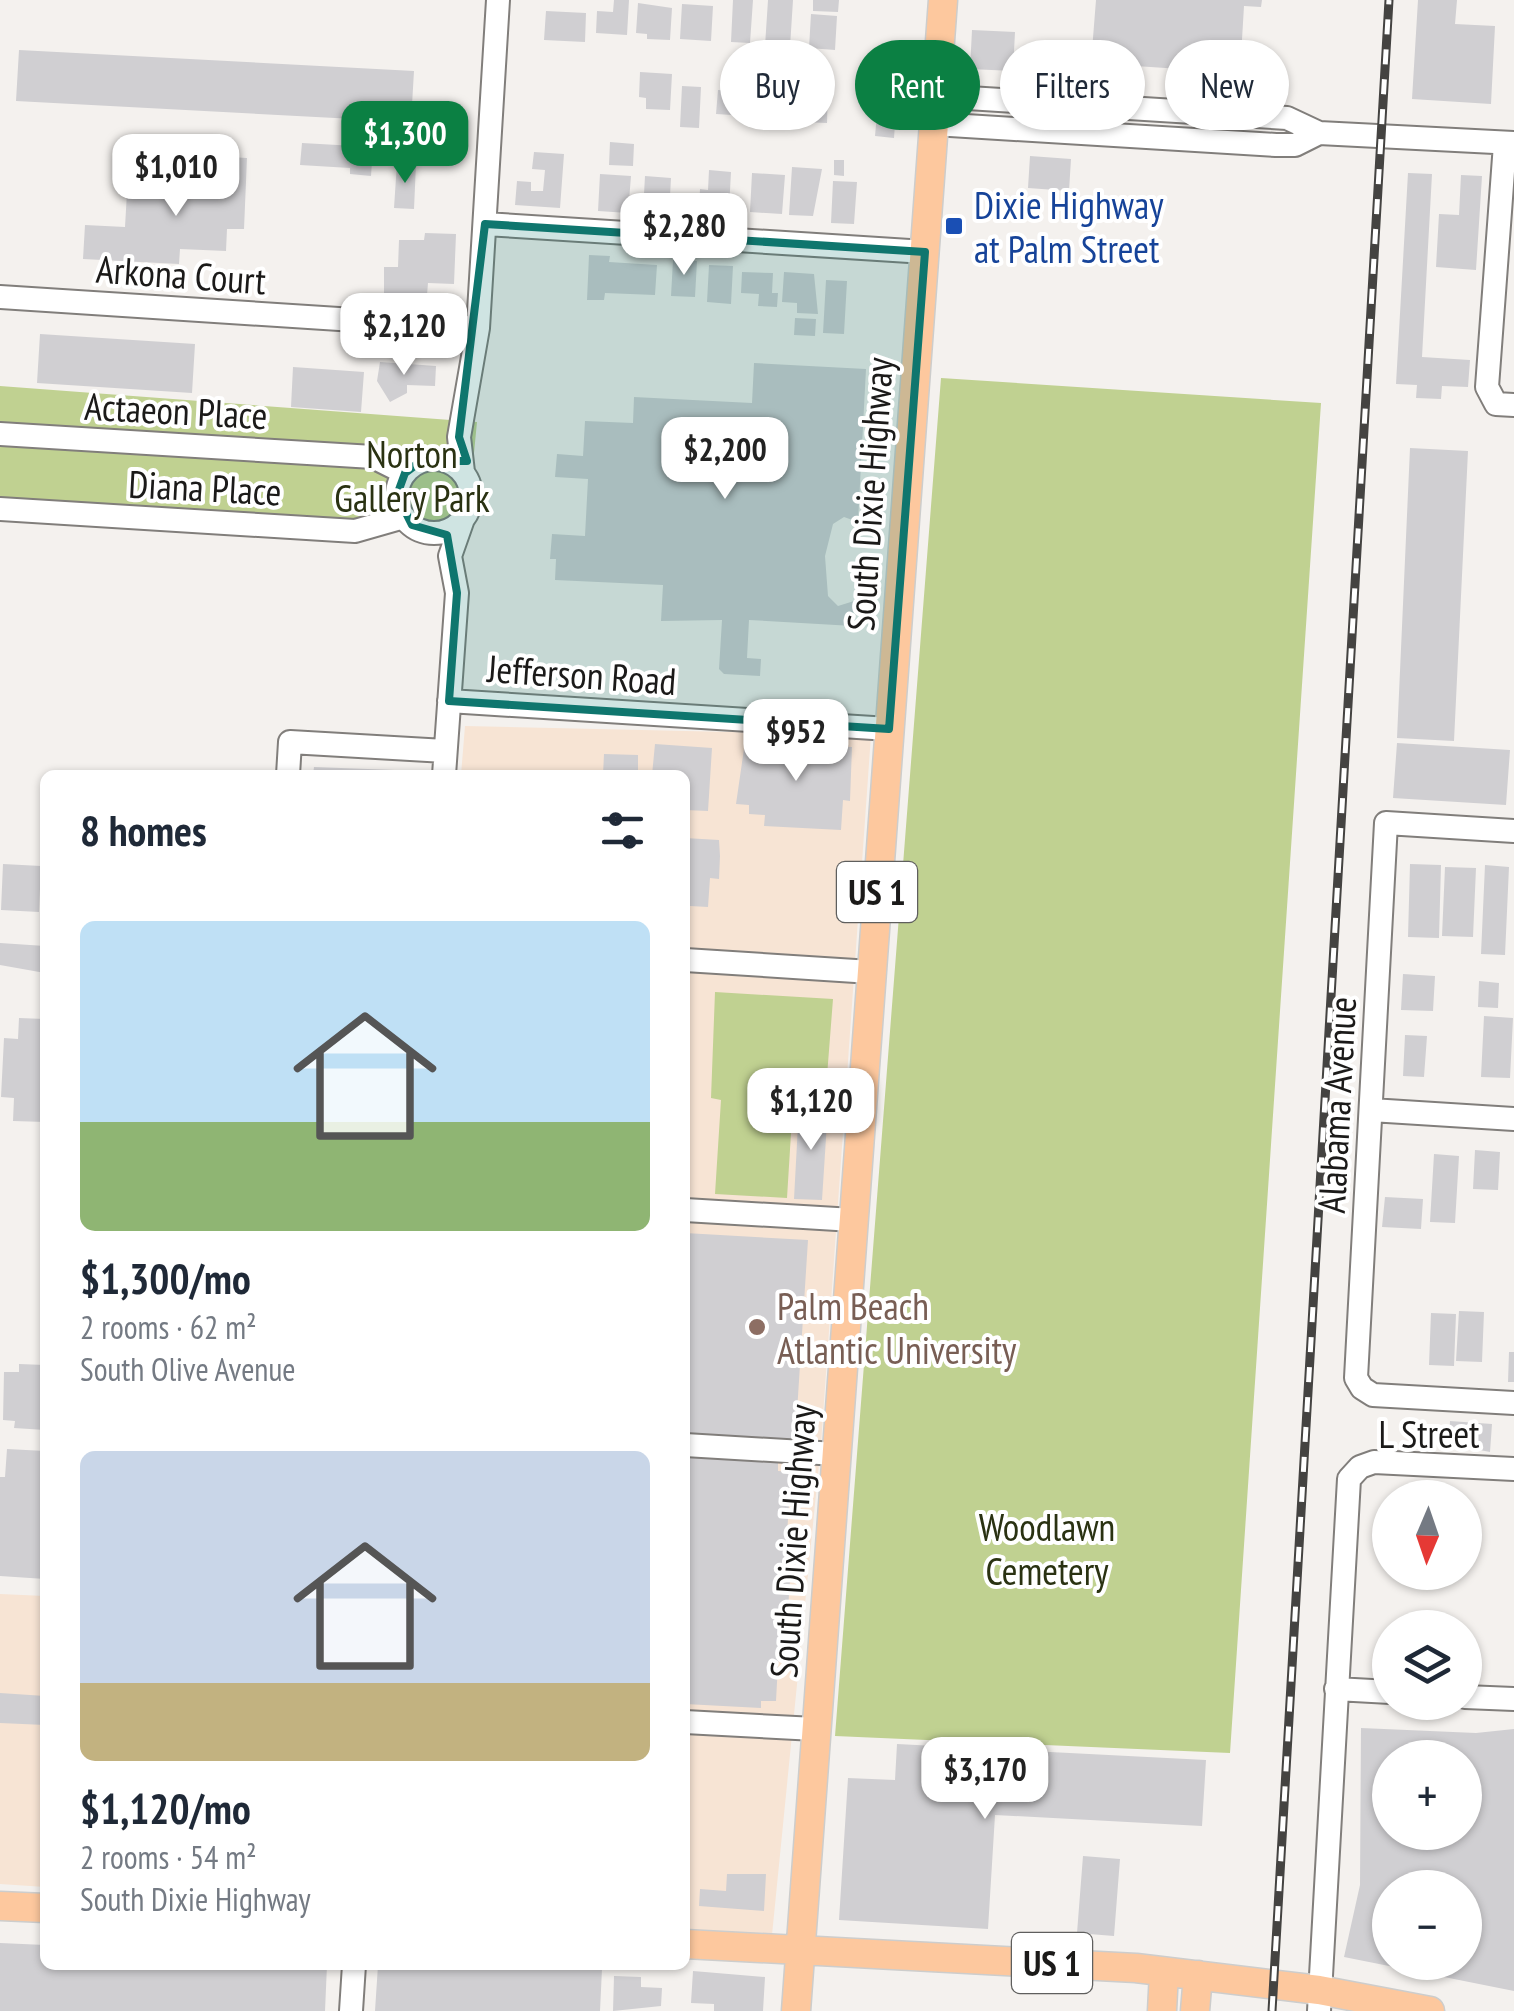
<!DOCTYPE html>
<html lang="en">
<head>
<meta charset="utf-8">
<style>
	:root { --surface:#fff; --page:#f6f6f7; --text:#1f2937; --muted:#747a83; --accent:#0b8043 }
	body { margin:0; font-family:"PT Sans Narrow",sans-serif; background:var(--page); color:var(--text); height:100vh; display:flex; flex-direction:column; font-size:38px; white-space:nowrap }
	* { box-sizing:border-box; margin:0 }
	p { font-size:32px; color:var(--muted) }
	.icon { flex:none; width:55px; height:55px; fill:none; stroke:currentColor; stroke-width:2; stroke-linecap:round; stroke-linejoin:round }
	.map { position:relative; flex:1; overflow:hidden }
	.panel { position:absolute; left:40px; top:770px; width:650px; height:1200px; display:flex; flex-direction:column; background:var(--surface); border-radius:15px; box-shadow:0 2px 8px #0004 }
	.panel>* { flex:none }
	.banner { position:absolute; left:720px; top:40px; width:642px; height:90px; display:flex; gap:20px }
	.needle { width:65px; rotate:182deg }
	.buttons { position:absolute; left:1372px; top:1480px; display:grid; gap:20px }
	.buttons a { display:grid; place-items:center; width:110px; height:110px; border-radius:50%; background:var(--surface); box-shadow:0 2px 8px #0004; font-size:50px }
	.price { position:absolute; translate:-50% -85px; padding:0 22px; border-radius:20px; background:#fff; color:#222; font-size:32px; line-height:65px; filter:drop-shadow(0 2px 5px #0008) }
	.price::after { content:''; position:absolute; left:50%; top:60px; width:30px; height:22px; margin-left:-15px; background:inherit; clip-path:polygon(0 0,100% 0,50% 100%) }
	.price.active { background:var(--accent); color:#fff }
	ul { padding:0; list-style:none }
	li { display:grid; align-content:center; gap:20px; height:530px; padding:0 40px }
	li span { display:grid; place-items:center; height:310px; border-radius:15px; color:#555 }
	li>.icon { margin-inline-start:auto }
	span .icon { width:180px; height:180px; fill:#fffc; stroke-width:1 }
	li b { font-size:42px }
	h2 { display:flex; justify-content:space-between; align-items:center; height:120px; padding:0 40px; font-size:42px }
	.pill { padding:0 35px; border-radius:45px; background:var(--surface); box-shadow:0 2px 8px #0004; font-size:35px; line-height:90px }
	.pill.active { background:var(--accent); color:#fff }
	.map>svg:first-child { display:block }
	.education { fill:#f7e4d4 }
	.green { fill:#c0d191 }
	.building { fill:#d0cfd2; fill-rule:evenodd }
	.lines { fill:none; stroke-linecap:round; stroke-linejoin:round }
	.minor-casing { stroke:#817e7b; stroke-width:26 }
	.major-casing { stroke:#cdcdcc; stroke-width:31 }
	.minor { stroke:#fff; stroke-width:22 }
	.major { stroke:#fdc89e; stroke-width:28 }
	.rail-casing { stroke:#444341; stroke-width:9 }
	.rail { stroke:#fff; stroke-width:5; stroke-dasharray:15; stroke-linecap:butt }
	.marked { fill:#0f766e; fill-opacity:0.2; stroke:#0f766e; stroke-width:8; stroke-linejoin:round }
	.transit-dot { fill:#1a4fb4; stroke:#fff; stroke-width:4 }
	.education-dot { fill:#8d6e63; stroke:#fff; stroke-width:4 }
	.labels { text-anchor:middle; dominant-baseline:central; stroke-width:8; stroke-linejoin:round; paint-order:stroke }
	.shield { fill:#fff; stroke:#5f5f5e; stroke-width:2.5 }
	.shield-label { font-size:35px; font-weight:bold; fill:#1b1a19 }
	.transit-label { font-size:38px; fill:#164399; stroke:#fff; text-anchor:start }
	.street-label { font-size:38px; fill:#1b1a19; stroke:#fff }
	.park-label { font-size:38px; fill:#2a3212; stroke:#fff }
	.education-label { font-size:38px; fill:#785e54; stroke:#fff; text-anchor:start }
</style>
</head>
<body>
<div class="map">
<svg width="1514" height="2011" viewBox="0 0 1514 2011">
	<rect width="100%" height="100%" fill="#f4f1ee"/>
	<path class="education" d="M465 726 871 735 821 1444 772 1935 685 1929V775H461Z
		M0 1594 45 1596V1887L0 1884Z"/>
	<path class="green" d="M941 378 1321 403 1230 1753 835 1736Z
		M0 386 477 422 465 546 349 520 0 498Z
		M715 992 833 999 825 1102 793 1101 787 1198 715 1194 721 1100 711 1098Z"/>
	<path class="building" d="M614 0H629L627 35 596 33 597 11 613 12Z
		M733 0H753L750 43 731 42Z
		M768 0H793L790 47 765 46Z
		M813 0H839L838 12 813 11Z
		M1096 0H1262L1261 7 1244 6 1240 73 1091 63Z
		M1418 0H1457L1455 24 1495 26 1491 104 1412 99Z
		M638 3 672 8 670 40 647 39V34L636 33Z
		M682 4 713 6 711 41 680 39Z
		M546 11 586 13 585 42 544 40Z
		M811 14 837 16 835 50 809 48Z
		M972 30 1015 32 1013 71 970 69Z
		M19 50 414 71 411 122 16 101Z
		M640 72 672 74 670 110 646 109V98L639 97Z
		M861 80 898 83 894 138 875 136 878 103 860 102Z
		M682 86 701 87 699 128 680 127Z
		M759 88 782 89 781 118 758 116Z
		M803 89H828L827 123 802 122Z
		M718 90 748 92 747 116 716 114Z
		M415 141 460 143 459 162 414 159Z
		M610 142 634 144 633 166 609 165Z
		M302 143 373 147 371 176 350 174V168L300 165Z
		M534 152 564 154 560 208 515 205 517 181 531 182V191H543L545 170 532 169Z
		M212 156 247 158 244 229H227L226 251 180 249 179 264 83 259 85 225 125 227 127 192 164 194V199L176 200 177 179 211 181Z
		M1030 156 1071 159 1069 191 1028 188Z
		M834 160H844V176L834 175Z
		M397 163 416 164 414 209 394 208Z
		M792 167 822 169 813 216 789 215Z
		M709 170 731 172 729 209 699 207 700 189 708 190Z
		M752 173 785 175 782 214 750 212Z
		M1408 173 1432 174 1422 357 1470 360 1468 387 1442 386 1441 399 1416 398 1417 385 1396 384Z
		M600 174 631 176 628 213 598 211Z
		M1461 175 1482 176 1476 270 1436 267 1439 214 1459 215Z
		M645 176 671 178 669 214 643 212Z
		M833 181 857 182 854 224 831 223Z
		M425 233 456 234 454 284 428 283 427 295 384 293V267H398L399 240H424Z
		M589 255 610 256 609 262 657 265 655 295 605 293 604 300H587Z
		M673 260 697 261 695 297 671 296Z
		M709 265 733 266 731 304 707 302Z
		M742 272 773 273 772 293H778L777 307 758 306 759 294 741 293Z
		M784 272 814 274 818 314 797 313V303L782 302Z
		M826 280 847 281 844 334 823 333Z
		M795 318 816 319 815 336 794 335Z
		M40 334 195 344 192 393 37 383Z
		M380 362 436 366 435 386 407 385V393L390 402 377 381Z
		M754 363 866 369 858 522 844 517 833 524 825 556 828 596 838 606 854 601 853 626 749 620 747 658 761 659 760 676 724 674 719 669 722 620 661 621 663 585 555 580 556 559H550L552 534 585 536 588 479 555 477 557 454 583 456 585 421 633 423 634 397 752 403Z
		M293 367 364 372 361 412 291 407Z
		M1410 448 1468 451 1454 741 1397 738Z
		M745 742 852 747 850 801 843 800 841 830 764 826 765 815 749 814V805L736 804Z
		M1397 743 1510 750 1506 805 1393 798Z
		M655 744 712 748 708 811 685 810V775H652Z
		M604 754 638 755V775H603Z
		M314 767 422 771V775H313Z
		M685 838 719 840 720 856 719 879 710 878 708 907 690 906 688 935Z
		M3 864 41 866 39 912 1 910Z
		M1410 864 1441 865 1439 938 1408 937Z
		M1485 865 1509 867 1505 955 1481 954Z
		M1445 867 1476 868 1473 937 1442 936Z
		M0 943 45 946V973L0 965Z
		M1403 974 1435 976 1433 1011 1401 1010Z
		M1479 981 1499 983 1498 1008 1478 1007Z
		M1484 1016 1513 1018 1510 1078 1481 1077Z
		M19 1018 45 1019V1122L13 1121 14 1098 1 1097 4 1038 18 1039Z
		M1405 1035 1427 1036 1424 1077 1403 1076Z
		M799 1106 828 1107 822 1200 794 1199Z
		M1475 1150 1500 1152 1498 1190 1473 1189Z
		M1434 1154 1459 1156 1455 1223 1430 1222Z
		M1385 1197 1423 1199 1421 1229 1382 1227Z
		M685 1233 808 1240 795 1443 685 1436Z
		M1459 1311 1484 1312 1482 1362 1456 1361Z
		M1431 1313 1456 1314 1454 1366 1429 1365Z
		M1509 1352H1514V1382H1508Z
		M19 1364 45 1365V1430L14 1428 15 1421 3 1420 4 1372H19Z
		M1450 1421 1492 1424 1490 1452 1449 1444Z
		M7 1449 45 1451V1579L0 1576V1477H5Z
		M685 1454 778 1461V1471L791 1472 785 1566 791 1567 788 1609 781 1608 776 1701H761V1708L685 1704Z
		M0 1693 45 1696V1725L0 1723Z
		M1361 1728 1476 1733 1514 1729V1991L1344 1957 1360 1885ZM1390 1758H1465V1832H1390ZM1390 1888H1465V1962H1390Z
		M897 1744 1206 1760 1202 1826 995 1815 988 1929 839 1920 848 1778 895 1780Z
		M1083 1856 1120 1859 1114 1936 1077 1933Z
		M727 1874H766L764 1911 699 1906 700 1889 726 1891Z
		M0 1943 45 1945V1965H160L204 1970 205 1965H327L325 2011H0Z
		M378 1965 602 1969 600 2011H375Z
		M693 1971 765 1977 763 2011H714V2004L691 2003Z
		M614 1976 641 1977V1987L662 1988 661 2006 613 2011Z"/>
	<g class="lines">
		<g class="minor-casing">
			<path id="minor" d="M936 96 1287 118 1319 133 1514 143
				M934 124 1276 145H1295L1319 133
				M1505 144 1487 387 1496 404 1514 405
				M485 224 925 252
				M0 297 478 328
				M0 434 373 457 405 473
				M397 496a37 37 0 1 1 74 0a37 37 0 1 1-74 0Z
				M463 472 459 437 478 328 498 0
				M0 509 355 531 404 517
				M449 701 889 729
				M288 775 290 742 445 751
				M444 775 457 593 450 556 463 519
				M1514 831 1386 823 1356 1378 1362 1388 1373 1395 1514 1403
				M685 960 871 972
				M1371 1110 1514 1119
				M685 1210 853 1220
				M685 1445 836 1454
				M1336 1689 1390 1692
				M1465 1697 1514 1699
				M685 1722 815 1729
				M351 2011 354 1965
				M1319 2011 1349 1479 1360 1467 1374 1462 1514 1469"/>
		</g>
		<g class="major-casing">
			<path id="major" d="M0 1906 45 1908
				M685 1944 1136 1968 1319 1990 1430 2011
				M796 2011 943 0
				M1162 2011 1164 1972
				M1195 2011 1198 1975"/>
		</g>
		<use href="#minor" class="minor"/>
		<use href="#major" class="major"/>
		<g class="rail-casing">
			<path id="rail" d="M1272 2011 1389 0"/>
		</g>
		<use href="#rail" class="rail"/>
	</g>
	<path class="marked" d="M485 224 925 252 889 729 449 701 457 593 447 535 412 525 397 495 405 473 421 461H467L459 437Z"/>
	<rect class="transit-dot" x="944" y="216" width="20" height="20" rx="5"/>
	<circle class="education-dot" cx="757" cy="1327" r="10"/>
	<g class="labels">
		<g class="shield">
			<rect x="837" y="862" width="80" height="60" rx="8"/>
			<rect x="1012" y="1933" width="80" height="60" rx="8"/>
		</g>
		<g class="shield-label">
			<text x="877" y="892">US 1</text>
			<text x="1052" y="1963">US 1</text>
		</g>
		<g class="transit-label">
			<text x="974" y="204">Dixie Highway<tspan x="974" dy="44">at Palm Street</tspan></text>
		</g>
		<g class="street-label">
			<text transform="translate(181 274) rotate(4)">Arkona Court</text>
			<text transform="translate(176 410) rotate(3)">Actaeon Place</text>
			<text transform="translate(205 487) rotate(3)">Diana Place</text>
			<text transform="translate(869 494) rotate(-86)">South Dixie Highway</text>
			<text transform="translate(582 674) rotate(4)">Jefferson Road</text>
			<text transform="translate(1336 1105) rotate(-87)">Alabama Avenue</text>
			<text x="1429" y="1433">L Street</text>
			<text transform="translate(792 1541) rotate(-86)">South Dixie Highway</text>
		</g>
		<g class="park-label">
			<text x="412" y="453">Norton<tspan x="412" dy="44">Gallery Park</tspan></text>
			<text x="1047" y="1526">Woodlawn<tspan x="1047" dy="44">Cemetery</tspan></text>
		</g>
		<g class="education-label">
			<text x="777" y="1305">Palm Beach<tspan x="777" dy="44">Atlantic University</tspan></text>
		</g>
	</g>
</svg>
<div class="buttons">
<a><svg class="needle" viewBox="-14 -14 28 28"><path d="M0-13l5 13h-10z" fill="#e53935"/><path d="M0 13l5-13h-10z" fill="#747a83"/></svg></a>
<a><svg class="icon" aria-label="layers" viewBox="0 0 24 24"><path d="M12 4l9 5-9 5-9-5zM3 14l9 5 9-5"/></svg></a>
<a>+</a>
<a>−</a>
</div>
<b class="price active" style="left:405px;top:186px">$1,300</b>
<b class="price" style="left:176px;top:219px">$1,010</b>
<b class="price" style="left:684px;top:278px">$2,280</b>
<b class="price" style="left:404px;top:378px">$2,120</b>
<b class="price" style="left:725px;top:502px">$2,200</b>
<b class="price" style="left:796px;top:784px">$952</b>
<b class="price" style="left:811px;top:1153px">$1,120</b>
<b class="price" style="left:985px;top:1822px">$3,170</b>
<div class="banner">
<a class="pill">Buy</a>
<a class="pill active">Rent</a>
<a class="pill">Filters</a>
<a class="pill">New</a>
</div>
<section class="panel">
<h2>8 homes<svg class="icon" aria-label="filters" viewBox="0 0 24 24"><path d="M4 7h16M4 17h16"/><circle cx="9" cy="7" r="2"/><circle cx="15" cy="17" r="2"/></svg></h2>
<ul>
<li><span style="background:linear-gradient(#bfe0f5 65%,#8fb573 0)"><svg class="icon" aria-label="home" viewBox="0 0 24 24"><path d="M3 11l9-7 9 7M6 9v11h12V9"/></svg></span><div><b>$1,300/mo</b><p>2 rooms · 62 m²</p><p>South Olive Avenue</p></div></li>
<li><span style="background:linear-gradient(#c9d6e8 75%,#c2b280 0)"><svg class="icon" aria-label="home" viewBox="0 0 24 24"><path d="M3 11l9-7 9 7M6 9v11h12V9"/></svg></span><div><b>$1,120/mo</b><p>2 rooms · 54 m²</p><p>South Dixie Highway</p></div></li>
</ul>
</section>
</div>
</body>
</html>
